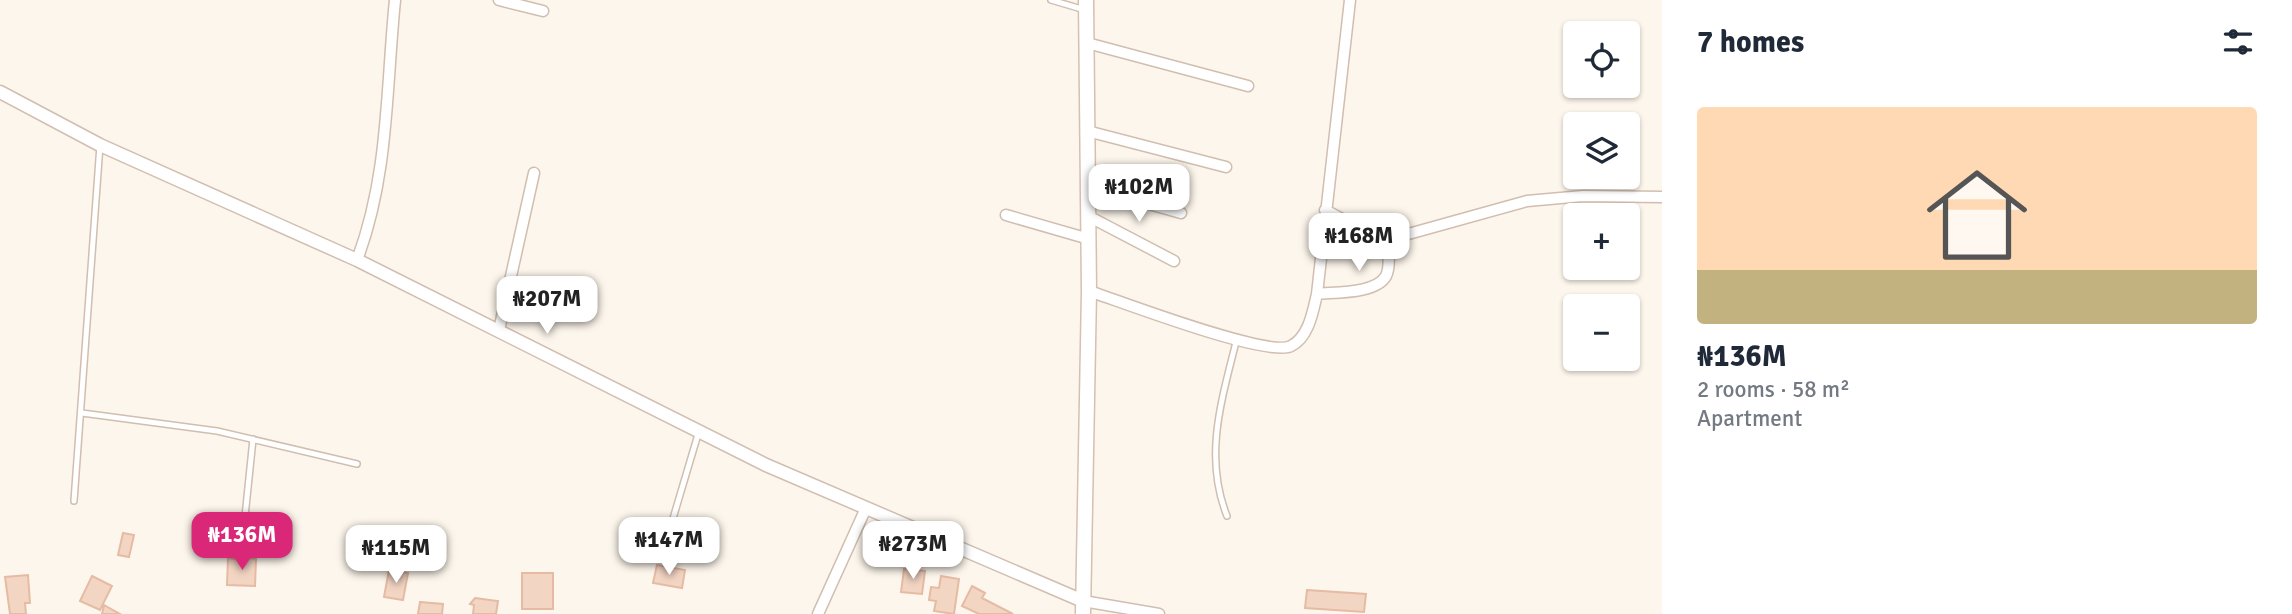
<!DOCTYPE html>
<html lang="en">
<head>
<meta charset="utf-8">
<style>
	:root { --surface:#fff; --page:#f6f6f7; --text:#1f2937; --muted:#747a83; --accent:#db2777 }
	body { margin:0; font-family:Signika,sans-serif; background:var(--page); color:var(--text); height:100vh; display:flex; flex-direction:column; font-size:26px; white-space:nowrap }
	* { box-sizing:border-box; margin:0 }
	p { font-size:23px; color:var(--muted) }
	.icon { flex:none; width:38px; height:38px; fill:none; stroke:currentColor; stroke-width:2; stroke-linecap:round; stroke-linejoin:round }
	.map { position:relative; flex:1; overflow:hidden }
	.panel { display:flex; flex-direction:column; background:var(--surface); width:630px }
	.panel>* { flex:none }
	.tools { position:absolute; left:1563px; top:21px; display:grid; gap:14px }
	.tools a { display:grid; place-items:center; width:77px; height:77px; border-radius:7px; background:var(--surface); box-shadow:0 2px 5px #0004; font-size:35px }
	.price { position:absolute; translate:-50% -60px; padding:0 16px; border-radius:14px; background:#fff; color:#222; font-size:23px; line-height:46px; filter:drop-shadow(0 2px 4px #0008) }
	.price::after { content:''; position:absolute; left:50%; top:42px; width:21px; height:16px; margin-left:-10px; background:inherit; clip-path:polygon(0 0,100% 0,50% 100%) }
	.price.current { background:var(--accent); color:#fff }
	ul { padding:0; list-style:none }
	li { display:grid; align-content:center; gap:14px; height:371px; padding:0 35px }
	li span { display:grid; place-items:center; height:217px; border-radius:7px; color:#555 }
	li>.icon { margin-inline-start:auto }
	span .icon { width:126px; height:126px; fill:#fffc; stroke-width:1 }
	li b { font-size:30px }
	h2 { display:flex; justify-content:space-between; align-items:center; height:84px; padding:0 35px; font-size:30px }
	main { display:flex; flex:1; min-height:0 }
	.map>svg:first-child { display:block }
	.building { fill:#f3d5c3; stroke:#e6bba3; stroke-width:2 }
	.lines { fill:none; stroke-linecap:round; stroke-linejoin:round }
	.service-casing { stroke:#d1beb0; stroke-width:8 }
	.minor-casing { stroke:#d1beb0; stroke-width:13 }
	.tertiary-casing { stroke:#d1beb0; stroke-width:15 }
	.secondary-casing { stroke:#d6c0b0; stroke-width:17 }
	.service { stroke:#fff; stroke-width:5 }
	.minor { stroke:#fff; stroke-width:10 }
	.tertiary { stroke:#fff; stroke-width:12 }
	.secondary { stroke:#fff; stroke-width:14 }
</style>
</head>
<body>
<main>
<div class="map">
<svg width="1662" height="614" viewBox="0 0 1662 614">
	<rect width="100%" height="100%" fill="#fdf6ec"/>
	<path class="building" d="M123 533 134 535 129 557 118 555Z
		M234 556 256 559 255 586 227 585 228 558 234 559Z
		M657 565 685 570 682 588 653 583Z
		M904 569 925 571 922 594 901 592Z
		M389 570 408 573 403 600 384 597Z
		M522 573H553V609H522Z
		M28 575 30 603H25L26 614H10L5 577Z
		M92 576 112 586 100 610 80 601Z
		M941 576 959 579 954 614 934 611 936 601 929 600 931 587 939 588Z
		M972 586 985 593 982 598 1013 614H979L962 606Z
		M1307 590 1366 594 1364 612 1305 608Z
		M475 598 498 601 496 614H473L474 605 470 604Z
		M420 602 443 604 442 614H418Z
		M104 605 120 614H102Z"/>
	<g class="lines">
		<g class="service-casing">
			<path id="service" d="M1051 0 1085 10
				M82 413 217 431 357 464
				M74 501 100 145
				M1227 516C1203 456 1222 399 1237 338
				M243 536 253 439
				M666 542 699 431"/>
		</g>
		<g class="minor-casing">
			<path id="minor" d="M499 0 543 11
				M1087 43 1248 86
				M1087 131 1226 167
				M1089 187 1181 213
				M1325 210 1376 237 1394 238 1527 201 1583 196 1662 197
				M1006 215 1089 239
				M1088 216 1174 261
				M357 260C389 175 386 89 395 0
				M1089 291C1122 302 1268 358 1291 346 1309 337 1313 311 1317 294L1350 0
				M1317 294C1334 292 1376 294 1386 276 1391 266 1388 249 1387 238
				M499 330 534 173
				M1083 601 1159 614
				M818 614 866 508"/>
		</g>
		<g class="tertiary-casing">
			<path id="tertiary" d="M0 92 100 145 357 260 766 465 1083 601"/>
		</g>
		<g class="secondary-casing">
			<path id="secondary" d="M1083 614 1089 291 1086 0"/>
		</g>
		<use href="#service" class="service"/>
		<use href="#minor" class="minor"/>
		<use href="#tertiary" class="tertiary"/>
		<use href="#secondary" class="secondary"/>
	</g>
</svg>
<div class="tools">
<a><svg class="icon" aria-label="locate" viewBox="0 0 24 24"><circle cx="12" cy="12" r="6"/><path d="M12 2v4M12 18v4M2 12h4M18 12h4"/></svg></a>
<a><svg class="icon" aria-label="layers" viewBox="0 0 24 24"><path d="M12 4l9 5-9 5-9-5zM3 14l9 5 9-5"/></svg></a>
<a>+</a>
<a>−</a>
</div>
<b class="price" style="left:1139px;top:224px">₦102M</b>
<b class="price" style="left:1359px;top:273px">₦168M</b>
<b class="price" style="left:547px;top:336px">₦207M</b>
<b class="price current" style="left:242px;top:572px">₦136M</b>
<b class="price" style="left:669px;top:577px">₦147M</b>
<b class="price" style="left:913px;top:581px">₦273M</b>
<b class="price" style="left:396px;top:585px">₦115M</b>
</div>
<section class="panel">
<h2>7 homes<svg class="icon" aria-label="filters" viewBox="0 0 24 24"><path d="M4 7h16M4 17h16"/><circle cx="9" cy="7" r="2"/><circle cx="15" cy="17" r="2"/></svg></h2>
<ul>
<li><span style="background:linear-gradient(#ffd9b3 75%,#c2b280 0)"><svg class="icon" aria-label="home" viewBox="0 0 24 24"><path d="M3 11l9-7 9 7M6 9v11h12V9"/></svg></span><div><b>₦136M</b><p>2 rooms · 58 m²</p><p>Apartment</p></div></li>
</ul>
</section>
</main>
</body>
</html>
